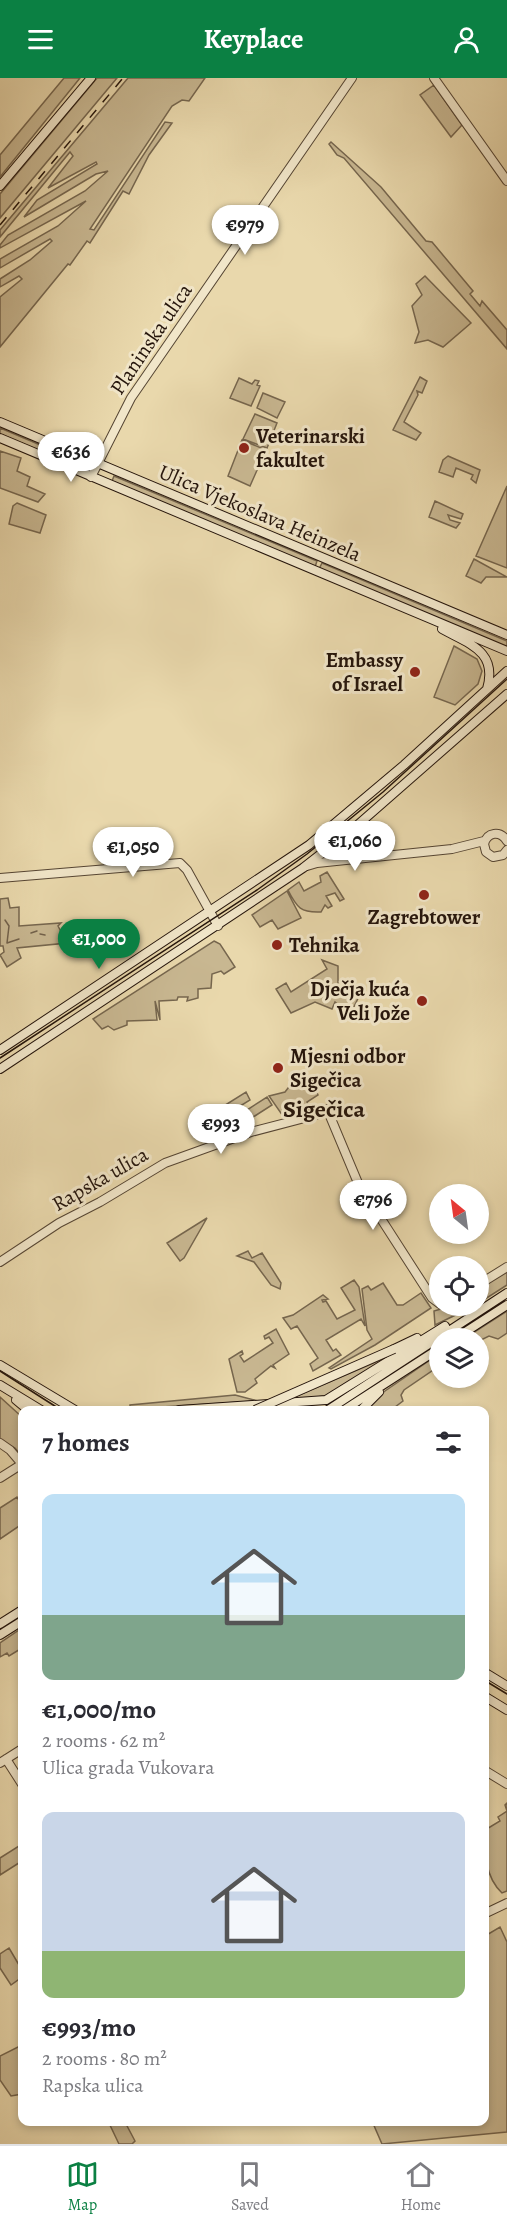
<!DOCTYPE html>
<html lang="en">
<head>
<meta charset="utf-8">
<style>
	:root { --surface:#fff; --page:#f2f2f3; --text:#2b2b33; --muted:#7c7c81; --line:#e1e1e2; --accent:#0b8043 }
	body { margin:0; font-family:Alegreya,serif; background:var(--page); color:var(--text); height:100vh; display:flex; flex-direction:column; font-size:22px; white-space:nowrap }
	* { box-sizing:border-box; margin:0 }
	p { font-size:20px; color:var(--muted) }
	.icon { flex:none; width:33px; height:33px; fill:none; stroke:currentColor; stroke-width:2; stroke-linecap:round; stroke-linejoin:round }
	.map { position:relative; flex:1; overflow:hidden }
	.drawer { position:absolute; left:18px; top:1328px; width:471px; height:720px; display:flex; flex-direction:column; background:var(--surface); border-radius:12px; box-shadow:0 3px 9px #0003 }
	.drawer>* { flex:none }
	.needle { width:39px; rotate:331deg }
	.tools { position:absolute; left:429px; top:1106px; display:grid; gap:12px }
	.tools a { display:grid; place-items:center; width:60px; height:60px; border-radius:50%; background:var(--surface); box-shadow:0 3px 9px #0003; font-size:30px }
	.price { position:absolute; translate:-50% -51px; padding:0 14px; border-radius:21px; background:#fff; color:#222; font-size:20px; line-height:39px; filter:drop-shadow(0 2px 3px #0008) }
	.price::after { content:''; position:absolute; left:50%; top:36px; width:18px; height:14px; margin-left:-9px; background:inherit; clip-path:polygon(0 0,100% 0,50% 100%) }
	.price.selected { background:var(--accent); color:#fff }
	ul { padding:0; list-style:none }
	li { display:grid; align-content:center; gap:12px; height:318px; padding:0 24px }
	li span { display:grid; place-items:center; height:186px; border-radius:12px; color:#555 }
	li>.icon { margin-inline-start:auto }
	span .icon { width:108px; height:108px; fill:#fffc; stroke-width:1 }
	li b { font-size:26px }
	h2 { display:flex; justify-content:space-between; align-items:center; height:72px; padding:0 24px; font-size:26px }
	header { display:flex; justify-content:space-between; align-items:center; height:78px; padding:0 24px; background:var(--accent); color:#fff; font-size:27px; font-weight:700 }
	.dock { display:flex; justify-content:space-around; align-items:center; height:84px; border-top:2px solid var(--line); background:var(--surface); font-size:16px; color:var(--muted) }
	.dock a { display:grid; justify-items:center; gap:3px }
	.dock .selected { color:var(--accent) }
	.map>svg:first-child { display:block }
	.green { fill:#c8b791; stroke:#76664e; stroke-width:1.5 }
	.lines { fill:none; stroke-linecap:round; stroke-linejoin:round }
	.stream { stroke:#72614b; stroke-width:1.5 }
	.tertiary-casing { stroke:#554533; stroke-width:10 }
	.secondary-casing { stroke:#24140b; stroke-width:10 }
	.tertiary { stroke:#f1e6c9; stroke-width:8 }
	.secondary { stroke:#f1e6c9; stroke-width:8 }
	.tram { stroke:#24140b; stroke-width:1.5 }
	.rail { stroke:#24140b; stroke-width:1.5; stroke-dasharray:10 10; stroke-linecap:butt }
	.secondary-bridge-casing { stroke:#24140b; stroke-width:10; stroke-linecap:butt }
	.secondary-bridge { stroke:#f1e6c9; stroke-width:8 }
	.poi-dot { fill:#8f2418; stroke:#f1e6c9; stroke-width:2 }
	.labels { text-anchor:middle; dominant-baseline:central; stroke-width:6; stroke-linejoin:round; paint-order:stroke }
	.street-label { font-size:21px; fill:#24140b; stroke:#f1e6c9 }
	.poi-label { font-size:21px; font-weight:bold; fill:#24140b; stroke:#f1e6c9; text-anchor:start }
	.quarter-label { font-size:24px; font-weight:bold; fill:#24140b; stroke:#f1e6c9 }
</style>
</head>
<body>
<header><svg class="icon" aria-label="menu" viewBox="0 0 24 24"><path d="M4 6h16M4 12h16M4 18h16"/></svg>Keyplace<svg class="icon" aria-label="person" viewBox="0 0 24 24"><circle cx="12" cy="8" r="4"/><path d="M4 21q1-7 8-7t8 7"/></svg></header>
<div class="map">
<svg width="507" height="2066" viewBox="0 0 507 2066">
	<rect width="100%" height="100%" fill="#e9d8ac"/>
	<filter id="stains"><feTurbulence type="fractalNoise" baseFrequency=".00333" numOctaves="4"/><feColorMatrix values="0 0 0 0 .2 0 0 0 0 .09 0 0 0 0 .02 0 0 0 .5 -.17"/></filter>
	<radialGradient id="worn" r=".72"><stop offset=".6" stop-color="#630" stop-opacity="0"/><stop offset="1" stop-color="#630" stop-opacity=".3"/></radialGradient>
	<path class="green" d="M64 0H80L0 99V77Z
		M97 0H117L0 140V116Z
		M128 0H205L189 23 182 22 172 28 90 151 94 152 165 44 172 45 149 77 129 116 123 113 90 165 87 163 70 187 68 186 0 269V219L22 201 19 198 0 209V201L30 182 52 163 50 161 0 190V181L58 148 86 123 0 170V167L8 157 85 113 108 93 96 96 24 139 37 122 97 86 96 84 48 110 73 78 70 74 0 159V152Z
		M434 7 462 47 451 59 420 17Z
		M331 64 381 109 426 163 432 164 473 213 470 216 480 228 482 223 507 252V271L344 80 337 77 329 66Z
		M425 198 471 245 443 269 428 262 415 265 419 254 412 228 422 217 416 206Z
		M420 299 427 303 422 315 417 313 418 317 404 344 421 355 416 362 393 352Z
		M239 300 252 306 255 302 259 303 257 307 260 308 251 328 230 320Z
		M263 315 285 324 277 340 257 330Z
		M255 336 277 345 267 370 243 361Z
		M0 350 78 383 76 389 0 356Z
		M242 362 266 372 250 408 228 398Z
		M0 373 21 380 17 393 30 399 27 408 45 416 38 424 0 410Z
		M448 378 480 392 476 405 471 401 473 397 456 390 453 399 439 394 443 382Z
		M114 398 317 483 315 489 112 403Z
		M507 408V490L476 478Z
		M435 423 463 436 461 441 448 437 450 442 460 445 456 450 429 439Z
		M17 425 46 437 40 455 9 446 13 428Z
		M474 481 507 499H486L481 505 466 498Z
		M322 485 507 563V570L319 491Z
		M454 568 477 581 482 593 478 606 455 627 434 619Z
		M327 794 344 821 340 823 335 815 326 818 332 828 328 830 325 827 321 834C301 835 297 830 288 812L299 804 304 813 321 804 320 798Z
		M287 813 301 840 278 851 272 842 260 849 252 837Z
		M8 820 10 830 19 829V848L61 845 58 848 67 865 17 870 21 880 7 889 0 877 4 874 3 868H0V821Z
		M214 863 220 866 235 889 224 896 221 893 212 896 211 910 198 911V920L187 923 188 919H178L177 922 159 923 160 942 155 923 157 942 127 943V947L114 952 108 948 102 951 93 941Z
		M322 882 338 888V909L363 910 350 937 335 924 332 931 315 924 291 935 276 911 286 905 291 914 327 891Z
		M295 1001 300 1008 306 1003H312L318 1017 307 1024 312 1034 285 1041 269 1018 285 1014Z
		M246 1014 250 1022 205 1050 200 1042 206 1038 201 1029 203 1028 211 1036Z
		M267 1019 272 1027 236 1050 224 1047Z
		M207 1140 184 1180 180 1183 167 1165Z
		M248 1173 252 1180 262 1175 281 1205 280 1211 271 1207 254 1184 237 1178Z
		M507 1193V1207L479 1225 478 1211Z
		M354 1202 359 1209 365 1248 361 1241 326 1262 333 1273 336 1271 341 1277 313 1293 310 1286 318 1280 297 1248 291 1251 283 1240 293 1237 323 1217 328 1221 322 1222 323 1224 326 1223 337 1241 355 1232 341 1210Z
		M383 1205 397 1227H403L421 1215 431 1230 375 1267 331 1291 329 1290 372 1261 367 1252 362 1211 368 1208 371 1212Z
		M454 1227H476L435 1247 434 1233Z
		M507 1233V1255L498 1261 489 1258 479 1263 478 1260H465Z
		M276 1251 289 1276 273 1287 275 1290 271 1288 255 1301 257 1305 245 1314H237L229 1281 242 1273 243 1276 240 1278 244 1284 273 1265 269 1259 265 1261 264 1258Z
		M399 1274 332 1317 285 1323Z
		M439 1276V1288L404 1312 401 1317 403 1323 391 1332H365L385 1313Z
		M235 1317 258 1323 130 1331V1327Z
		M0 1319 22 1339 21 1377 15 1370 0 1362Z
		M17 1419 22 1428V1446L0 1461V1430Z
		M22 1550V1570L9 1578 7 1575 0 1579V1565Z
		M507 1725V1813L502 1815C485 1799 484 1774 485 1752L500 1743 498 1739 507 1733 505 1727Z
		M22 1766V1783L0 1797V1780Z
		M500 1849 507 1864V2054L382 2066 372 2043H484L485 1858Z
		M9 1870 22 1892V1899L11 1907 0 1890V1876Z
		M22 1967V2016L11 2018 0 2002V1978Z
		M108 2043H127L125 2044 135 2063 132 2066H119Z"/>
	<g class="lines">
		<path class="stream" d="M5 842 9 848 7 865 19 861
			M31 855 37 853
			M40 856 45 857"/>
		<g class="tertiary-casing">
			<path id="tertiary" d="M434 0 507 103
				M91 399 131 320 352 0
				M353 751 352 768 357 773 369 777
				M507 763C500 752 487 754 484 766L486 774 493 779 503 777 507 772
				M307 788 317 785 452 771 484 763
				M0 800 180 785 187 792 218 848
				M0 1184 59 1145 100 1124 165 1085 251 1054 320 1036 327 1031 358 1105 432 1220 440 1226
				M478 1207 507 1189
				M0 1365 10 1372 22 1386 0 1400
				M6 1681 22 1706
				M0 1685 22 1671
				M484 1692 507 1706
				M484 1836 507 1825"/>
		</g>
		<g class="secondary-casing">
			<path id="secondary" d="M0 108 91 0
				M0 344 507 557
				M0 360 507 573
				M442 551C469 566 498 573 487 611
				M0 972 309 767 404 687 507 593
				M0 991 303 790 353 751 507 616
				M456 1260 507 1227
				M394 1271 417 1260
				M0 1287 75 1332
				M0 1307 41 1332
				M16 1322 28 1332
				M179 1332 326 1322 445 1248
				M328 1332 507 1215
				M344 1332 440 1270
				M361 1332 379 1314
				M0 1546 22 1532
				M0 1557 22 1543
				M484 1594 507 1608
				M484 1618 507 1632"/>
		</g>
		<use href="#tertiary" class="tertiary"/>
		<use href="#secondary" class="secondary"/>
		<path class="tram" d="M0 980 257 812 307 776 383 714 507 601
			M0 1293 61 1332
			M484 1602 507 1616"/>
		<path class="rail" d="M0 147 123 0"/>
		<g class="secondary-bridge-casing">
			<path id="secondary-bridge" d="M255 1332 394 1271"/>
		</g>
		<use href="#secondary-bridge" class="secondary-bridge"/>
	</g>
	<g class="poi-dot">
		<circle cx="244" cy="370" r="6"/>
		<circle cx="415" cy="594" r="6"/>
		<circle cx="424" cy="817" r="6"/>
		<circle cx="277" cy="867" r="6"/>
		<circle cx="422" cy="923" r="6"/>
		<circle cx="278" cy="990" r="6"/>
	</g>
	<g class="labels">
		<g class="street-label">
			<text transform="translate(151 261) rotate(-56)">Planinska ulica</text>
			<text transform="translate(260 435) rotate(23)">Ulica Vjekoslava Heinzela</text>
			<text transform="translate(100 1101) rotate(-30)">Rapska ulica</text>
		</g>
		<g class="poi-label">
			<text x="256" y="358">Veterinarski<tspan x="256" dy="24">fakultet</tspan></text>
			<text x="403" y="582" text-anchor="end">Embassy<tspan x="403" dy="24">of Israel</tspan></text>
			<text x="424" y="839" text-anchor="middle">Zagrebtower</text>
			<text x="289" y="867">Tehnika</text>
			<text x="410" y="911" text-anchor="end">Dječja kuća<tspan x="410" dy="24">Veli Jože</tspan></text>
			<text x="290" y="978">Mjesni odbor<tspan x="290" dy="24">Sigečica</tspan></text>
		</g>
		<g class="quarter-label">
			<text x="324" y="1031">Sigečica</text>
		</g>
	</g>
	<rect width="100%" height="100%" filter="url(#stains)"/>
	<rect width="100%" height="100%" fill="url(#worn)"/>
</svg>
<div class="tools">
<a><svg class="needle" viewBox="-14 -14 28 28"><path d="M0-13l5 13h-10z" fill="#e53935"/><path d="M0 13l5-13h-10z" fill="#7c7c81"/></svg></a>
<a><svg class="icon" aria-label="locate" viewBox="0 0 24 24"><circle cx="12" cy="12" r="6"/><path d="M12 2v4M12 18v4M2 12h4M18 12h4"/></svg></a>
<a><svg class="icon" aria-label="layers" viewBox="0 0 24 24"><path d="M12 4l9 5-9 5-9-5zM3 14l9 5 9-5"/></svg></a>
</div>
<b class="price" style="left:245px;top:178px">€979</b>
<b class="price" style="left:71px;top:405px">€636</b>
<b class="price" style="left:355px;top:794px">€1,060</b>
<b class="price" style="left:133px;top:800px">€1,050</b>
<b class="price selected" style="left:99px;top:892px">€1,000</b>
<b class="price" style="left:221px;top:1077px">€993</b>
<b class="price" style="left:373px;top:1153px">€796</b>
<section class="drawer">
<h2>7 homes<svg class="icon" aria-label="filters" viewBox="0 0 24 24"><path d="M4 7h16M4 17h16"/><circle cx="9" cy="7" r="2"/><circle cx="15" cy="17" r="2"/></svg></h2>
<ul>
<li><span style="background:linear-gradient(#bfe0f5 65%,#7fa58c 0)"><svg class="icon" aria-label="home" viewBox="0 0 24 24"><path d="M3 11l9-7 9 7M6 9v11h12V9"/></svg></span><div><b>€1,000/mo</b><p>2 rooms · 62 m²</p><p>Ulica grada Vukovara</p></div></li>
<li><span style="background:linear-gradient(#c9d6e8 75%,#8fb573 0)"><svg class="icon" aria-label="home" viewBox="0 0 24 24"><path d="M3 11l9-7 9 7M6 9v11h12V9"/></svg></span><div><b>€993/mo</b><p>2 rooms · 80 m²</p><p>Rapska ulica</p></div></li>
</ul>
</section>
</div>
<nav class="dock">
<a class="selected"><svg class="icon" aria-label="map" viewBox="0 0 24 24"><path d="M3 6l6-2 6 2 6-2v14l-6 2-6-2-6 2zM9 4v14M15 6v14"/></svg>Map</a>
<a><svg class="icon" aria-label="saved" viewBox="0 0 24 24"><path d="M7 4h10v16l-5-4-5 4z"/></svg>Saved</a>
<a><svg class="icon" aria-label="home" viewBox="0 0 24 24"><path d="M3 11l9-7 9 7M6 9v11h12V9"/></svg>Home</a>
</nav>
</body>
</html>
